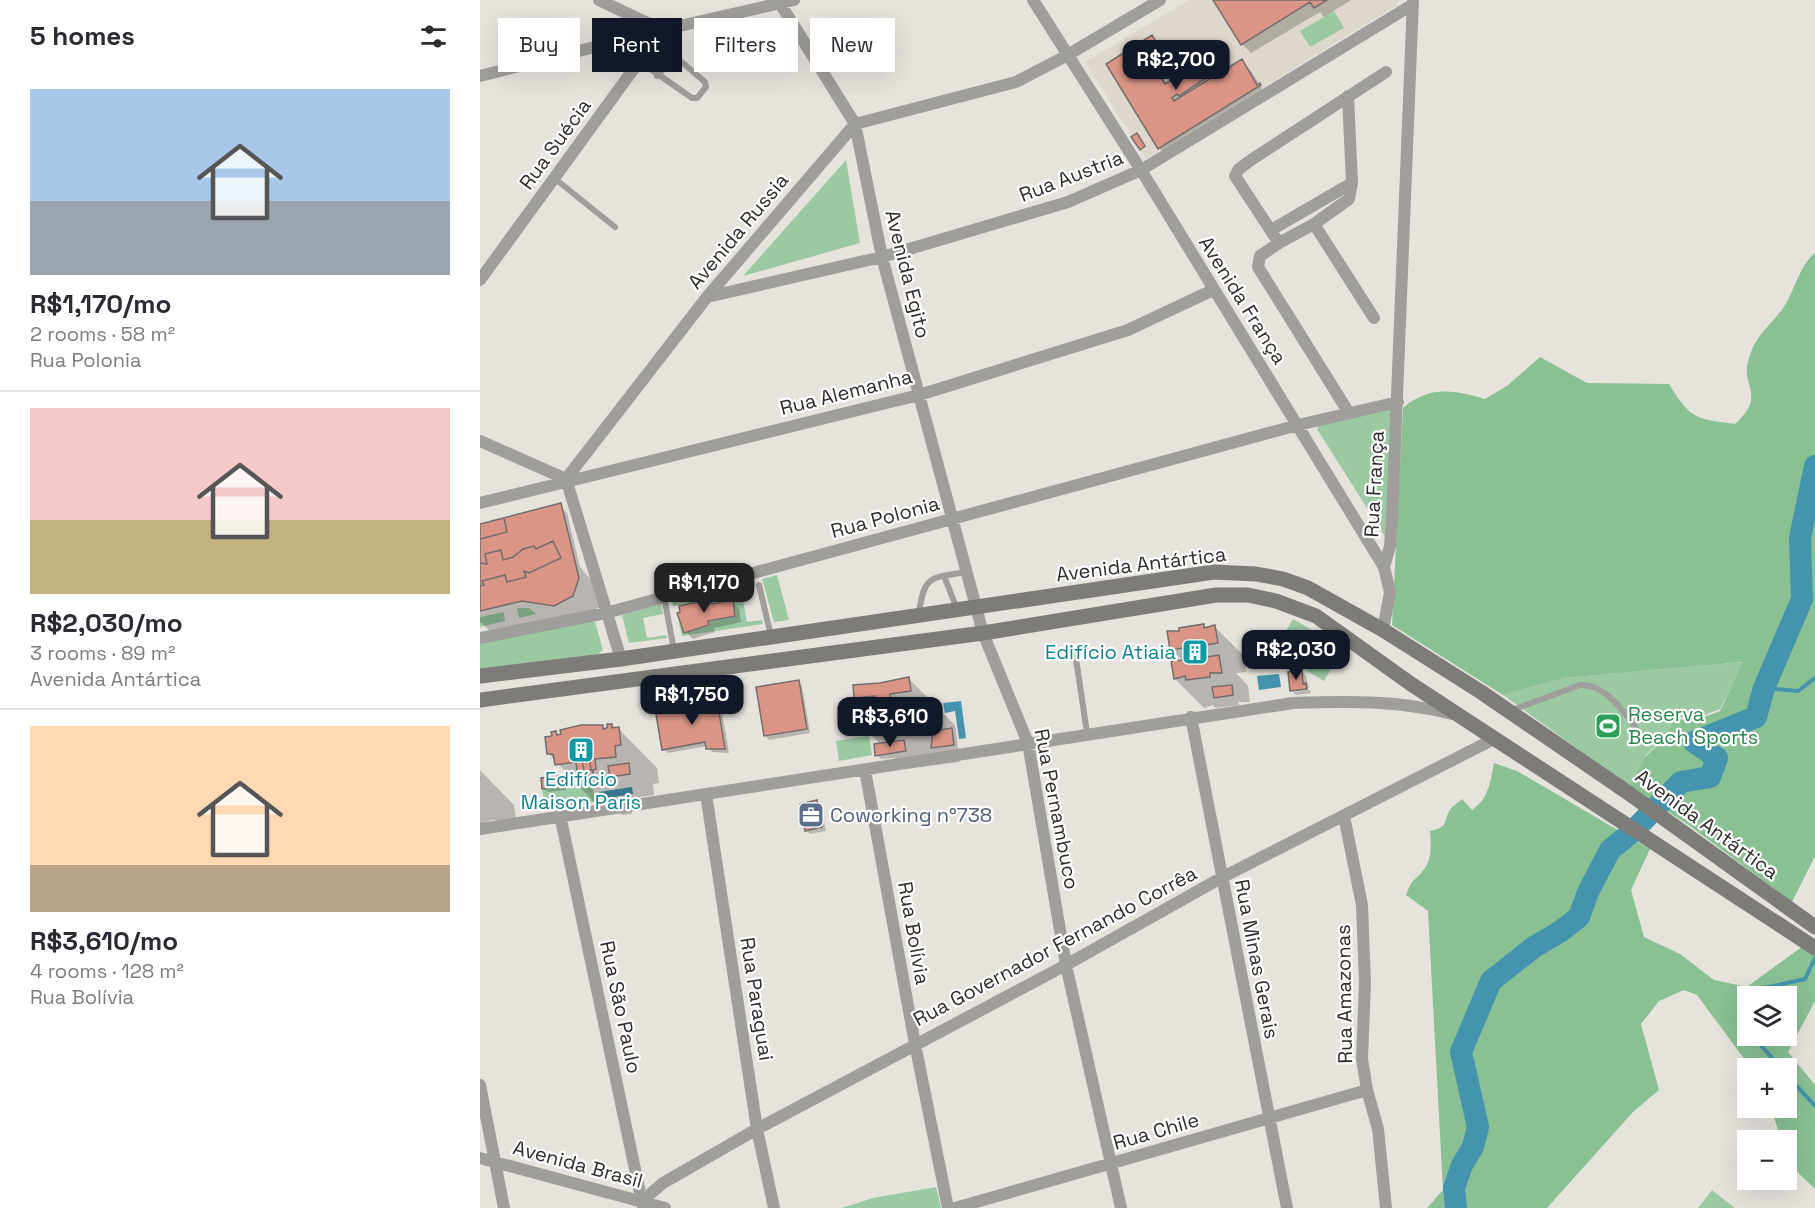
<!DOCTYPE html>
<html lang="en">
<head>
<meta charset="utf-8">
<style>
	:root { --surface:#fff; --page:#f7f7f7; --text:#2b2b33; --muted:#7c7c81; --line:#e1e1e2; --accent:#111827 }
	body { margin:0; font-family:"Space Grotesk",sans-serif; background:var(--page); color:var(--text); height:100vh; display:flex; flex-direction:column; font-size:22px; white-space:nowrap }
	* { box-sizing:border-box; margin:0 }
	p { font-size:20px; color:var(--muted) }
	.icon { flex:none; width:33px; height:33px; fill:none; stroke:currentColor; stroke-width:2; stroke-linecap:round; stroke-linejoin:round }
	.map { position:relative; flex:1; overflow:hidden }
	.sheet { display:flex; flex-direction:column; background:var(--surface); width:480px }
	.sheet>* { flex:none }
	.hud { position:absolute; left:18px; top:18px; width:570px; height:54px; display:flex; gap:12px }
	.controls { position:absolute; left:1257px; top:986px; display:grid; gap:12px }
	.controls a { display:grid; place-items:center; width:60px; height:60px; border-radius:0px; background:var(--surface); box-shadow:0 6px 24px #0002; font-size:30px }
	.price { position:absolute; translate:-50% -51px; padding:0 14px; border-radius:12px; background:var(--accent); color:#fff; font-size:20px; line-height:39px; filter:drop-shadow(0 2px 3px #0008) }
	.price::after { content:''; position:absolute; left:50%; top:36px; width:18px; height:14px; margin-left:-9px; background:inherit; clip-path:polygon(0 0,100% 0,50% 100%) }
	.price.selected { background:#222; color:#fff }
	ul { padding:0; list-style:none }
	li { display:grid; align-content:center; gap:12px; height:318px; padding:0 30px }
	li+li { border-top:2px solid var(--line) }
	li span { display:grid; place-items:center; height:186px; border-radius:0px; color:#555 }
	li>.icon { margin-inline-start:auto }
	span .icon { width:108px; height:108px; fill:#fffc; stroke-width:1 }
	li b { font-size:26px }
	h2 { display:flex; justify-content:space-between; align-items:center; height:72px; padding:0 30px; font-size:26px }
	.chip { padding:0 21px; border-radius:0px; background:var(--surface); box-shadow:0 6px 24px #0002; font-size:21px; line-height:54px }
	.chip.selected { background:var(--accent); color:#fff }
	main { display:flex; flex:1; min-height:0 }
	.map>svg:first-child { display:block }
	.built { fill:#ded7cb }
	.green { fill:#9ac9a2 }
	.forest { fill:#89c193; fill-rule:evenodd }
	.water { fill:#4494af }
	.shadow { fill:#0003 }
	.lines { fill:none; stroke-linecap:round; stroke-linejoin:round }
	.stream { stroke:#4494af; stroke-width:4 }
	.river { stroke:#4494af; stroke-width:22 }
	.building { fill:#db9587; stroke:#736d6c; stroke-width:1.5 }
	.lane { stroke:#9f9e9b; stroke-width:6 }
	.street { stroke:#9f9e9b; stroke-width:12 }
	.secondary { stroke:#7e7c79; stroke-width:15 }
	.labels { text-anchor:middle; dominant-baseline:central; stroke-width:4.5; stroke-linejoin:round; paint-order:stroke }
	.street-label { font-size:20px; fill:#2e2d2b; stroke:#fff }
	.culture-label { font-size:20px; fill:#0d838f; stroke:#fff; text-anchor:end }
	.leisure-label { font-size:20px; fill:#27864d; stroke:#fff; text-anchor:start }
	.service-label { font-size:20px; fill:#4e5e75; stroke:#fff; text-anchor:start }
</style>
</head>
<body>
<main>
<section class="sheet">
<h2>5 homes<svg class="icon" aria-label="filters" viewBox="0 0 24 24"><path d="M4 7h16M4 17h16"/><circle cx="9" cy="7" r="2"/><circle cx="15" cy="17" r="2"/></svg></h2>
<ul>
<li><span style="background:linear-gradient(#a9c7e8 60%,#9aa5b1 0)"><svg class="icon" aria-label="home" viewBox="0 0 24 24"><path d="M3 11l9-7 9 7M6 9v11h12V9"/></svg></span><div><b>R$1,170/mo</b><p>2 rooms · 58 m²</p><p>Rua Polonia</p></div></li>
<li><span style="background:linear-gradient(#f6c9c9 60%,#c2b280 0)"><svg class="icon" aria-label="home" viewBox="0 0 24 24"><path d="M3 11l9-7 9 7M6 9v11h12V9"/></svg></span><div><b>R$2,030/mo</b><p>3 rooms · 89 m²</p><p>Avenida Antártica</p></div></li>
<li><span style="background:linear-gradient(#ffd9b3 75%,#b9a48a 0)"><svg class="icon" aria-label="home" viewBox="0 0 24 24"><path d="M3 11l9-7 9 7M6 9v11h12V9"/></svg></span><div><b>R$3,610/mo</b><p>4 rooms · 128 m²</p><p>Rua Bolívia</p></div></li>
</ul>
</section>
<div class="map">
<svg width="1335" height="1208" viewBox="0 0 1335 1208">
	<rect width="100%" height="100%" fill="#e6e3dd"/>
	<path class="built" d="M709 0H918L917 5 666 159 605 62Z"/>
	<path class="green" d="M854 11 864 28 830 47 820 31Z
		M366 160 380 243 263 276Z
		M910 409 914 416 906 538 837 429 841 423Z
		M297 575 309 620 294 622 282 579Z
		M274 580 276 586 261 590 267 622 282 620 283 624 202 636 199 623H202L205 633 230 626 229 622 256 616 253 600 233 603 232 599 193 606 192 600Z
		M181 604 183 614 163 618 167 638 186 635 187 638 149 643 142 615Z
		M37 608H49L56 614 39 618Z
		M24 612 25 621 0 627V617Z
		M813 619 863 648 844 681 794 651Z
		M109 621 115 622 123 650 116 656 0 671V642Z
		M1264 662 1240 709 1217 718 1196 717 1182 740 1166 755 1149 786 1023 695 1082 678Z
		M389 736 392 755 359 761 356 741Z
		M112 782 115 802 65 809 62 789Z
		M456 1187 461 1208H362L393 1198Z
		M1232 1190 1255 1208H1218Z"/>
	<path class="forest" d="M1335 253V856L1312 902 1210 826 1149 786 1165 757 1181 742 1195 719 1216 720 1240 711 1263 662 1083 678 1023 695 912 625 923 408C949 385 975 390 1005 399L1027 386 1060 357 1107 383 1189 384C1210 419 1216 419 1255 424 1288 394 1259 387 1269 358 1276 333 1294 323 1305 305 1315 289 1320 265 1335 253Z
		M1014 763 1037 771 1170 849 1151 890 1164 937 1200 954 1234 980 1267 987 1323 946 1335 954V1001L1308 1052 1335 1085V1189L1307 1162 1306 1140H1301L1291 1107H1306V1068H1271L1217 995 1204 990 1179 1001 1161 1024 1179 1090 1153 1112 1067 1208H947L963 1190 948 911 926 895C933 876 936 881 945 868 952 858 951 843 950 831 970 827 962 822 970 810 972 806 979 802 982 799L992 810C1009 798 1010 783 1014 763ZM1268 996H1306V1035H1268Z"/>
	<path class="water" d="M799 674 801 687 779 690 777 676Z
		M481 701 486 738 479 739 475 711 465 713 463 703Z
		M152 787 153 794 121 799 119 792Z"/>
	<path class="shadow" d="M735 0H871L844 17 840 12 771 53 762 44Z
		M672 37 693 65 680 72 687 84 732 57 744 72 762 61 771 71 787 97 688 157 679 148 628 64Z
		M80 506 87 513 100 567 119 589 126 604 96 619 11 632 0 622V525Z
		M231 601 235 605 252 602 259 609 261 622 234 628 235 632 213 639 206 632Z
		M723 626 726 629 735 627 764 656 766 672 756 673 768 686 770 702H758L759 705 736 708 733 705 724 708 695 679 693 662 703 661 691 649 689 633Z
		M821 671 826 676 829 688 813 689V692L812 691Z
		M429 679 475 725 480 762 426 769 414 758 401 759 397 755 401 745 379 723 388 710 376 698 374 686Z
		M318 682 322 686 330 733 289 740 285 735Z
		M830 690 831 693 816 695 813 692Z
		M236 696 240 700 249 753 232 752 228 746 188 753 184 749Z
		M132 725 139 729 177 768 179 783 173 784 174 795 153 798 154 808H151L152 814 142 815 128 801 115 803 69 754 76 732 79 736 122 726 125 729Z
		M0 770 34 805 36 818 31 821 12 820 2 823 0 829Z
		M81 776 85 780 86 790 68 792 63 788Z
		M337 802 341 806 346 831 330 834 326 830Z"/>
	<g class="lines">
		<path class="stream" d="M1284 688 1318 691 1335 678
			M1283 996 1284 988 1325 979 1335 958
			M1279 1035 1278 1042 1301 1068
			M1306 1074 1335 1106"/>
		<path class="river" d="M976 1208 974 1188 982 1165 993 1147 998 1127 981 1052 1011 981 1054 947 1081 931 1099 917 1108 892 1130 850 1153 831 1201 782 1230 777 1237 758 1214 742 1276 717 1284 688 1322 599 1320 538 1335 466"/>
	</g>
	<path class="building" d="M733 0H847L834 8 830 2 761 45Z
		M672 35 684 55 672 63 685 84 732 55 740 69 699 96 697 94 692 98 694 101 762 59 777 85 780 83 781 85 678 149 626 64Z
		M657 133 665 146 660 150 651 137Z
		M81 503 99 578 93 596 74 606 42 601 0 611V524Z
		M24 518 27 532 0 539V524Z
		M73 541 81 558 49 573 44 571 46 577 27 582 25 575 2 581 4 585 0 586V563L7 564 5 554 21 550 23 560 33 557 43 549 54 546 56 549Z
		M231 599 232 604 253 600 255 616 228 621 229 625 204 633 197 613 200 612 199 606Z
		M724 624V628L735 625 738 643 726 645 727 657 739 655 742 673H730V677L706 680 705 676 694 679 691 661 704 660 703 648 690 650 687 631H699V628Z
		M726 645 727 657 704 660 703 648Z
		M822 670 823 684 826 683 827 689 810 691 808 672Z
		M429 677 431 691 410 694 412 705 433 703 435 716 407 717 378 724 376 710 397 707 395 696 374 698 373 685 400 683Z
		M319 680 327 729 284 736 276 687Z
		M752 685 753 695 734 698 732 687Z
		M236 694 245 749H226L225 742 182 750 176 714 218 707 216 698Z
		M127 724H132V728L139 727 141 745 135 746 136 757 115 759 116 769 113 770V775L102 777 101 771 97 772 96 762 75 765 73 754H67L65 737 72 736 71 732 76 731 77 735 81 734 80 730 101 725H123V729L127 728Z
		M472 728 474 745 451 748 453 731Z
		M424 740 426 751 395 756 394 744Z
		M108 746 111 770 104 771 100 747Z
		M149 763 150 774 130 777 128 766Z
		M113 770V775L102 777 101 771Z
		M81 775 83 786 62 789 61 778Z
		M337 800 342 827 325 831 320 804Z"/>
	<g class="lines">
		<path class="lane" d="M159 61 212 98H217L226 87 225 82 197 58 192 60 177 76
			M74 178 135 227
			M464 576 477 609
			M279 585 291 636
			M184 597 194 650
			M439 613C444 575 451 578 486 572
			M595 652 607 733
			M1032 710 1100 685C1128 683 1147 718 1163 737"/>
		<path class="street" d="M298 0 375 124 402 257 503 633 548 743 586 965 641 1208
			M553 0 661 170 904 567 910 592 903 630
			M0 76 182 30 314 0
			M834 224 894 318
			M791 230 872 183
			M799 243 834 224 869 199 872 183 868 96
			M0 280 182 30 119 0
			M227 297 402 257 588 202 661 170 932 5
			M869 413 778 267 780 256 799 243 755 176 759 169 771 160 906 72
			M0 441 86 479
			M0 503 439 395 648 330 733 290
			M904 567 910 546 912 519 933 0
			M0 638 126 613 818 425 918 402
			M141 659 86 479 227 297 375 124 536 82 586 56 680 0
			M711 717 807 1208
			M385 770 435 1044 468 1208
			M226 794 277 1129 294 1208
			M80 815 163 1207
			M864 816 882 905 885 983 882 1059 887 1090 898 1129 906 1208
			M0 829 813 703C866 701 919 700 972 714
			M0 1085 24 1208
			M0 1158 185 1208
			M162 1201 183 1183 277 1129 586 965 741 878 1014 739
			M475 1208 887 1090"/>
		<path class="secondary" d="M0 676 141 659 734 572 776 574 803 579 828 588 903 630 1001 692 1147 792 1335 927
			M0 700 503 633 736 595H768L796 601 836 616 931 684 1335 948"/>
	</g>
	<defs>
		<g id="building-square" transform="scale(1.35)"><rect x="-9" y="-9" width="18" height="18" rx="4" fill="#0f9aa8" stroke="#fff"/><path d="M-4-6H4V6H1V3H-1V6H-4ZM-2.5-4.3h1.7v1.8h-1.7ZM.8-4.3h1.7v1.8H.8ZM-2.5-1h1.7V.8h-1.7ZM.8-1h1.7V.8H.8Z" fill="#fff"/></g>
		<g id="stadium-square" transform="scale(1.35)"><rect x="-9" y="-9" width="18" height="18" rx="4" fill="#2e9e5b" stroke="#fff"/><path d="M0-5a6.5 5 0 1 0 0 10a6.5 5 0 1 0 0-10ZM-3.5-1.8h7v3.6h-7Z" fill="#fff"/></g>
		<g id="office-square" transform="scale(1.35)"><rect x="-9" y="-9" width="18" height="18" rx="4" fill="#5c6f8a" stroke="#fff"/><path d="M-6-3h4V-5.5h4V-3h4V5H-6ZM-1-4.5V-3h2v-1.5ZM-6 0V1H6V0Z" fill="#fff"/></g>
	</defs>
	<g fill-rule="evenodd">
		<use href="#building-square" x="715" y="652"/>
		<use href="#stadium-square" x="1128" y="726"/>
		<use href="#building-square" x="101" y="750"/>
		<use href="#office-square" x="331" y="815"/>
	</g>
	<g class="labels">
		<g class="street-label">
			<text transform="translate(75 144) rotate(-54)">Rua Suécia</text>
			<text transform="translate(591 176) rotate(-21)">Rua Austria</text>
			<text transform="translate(258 231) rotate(-50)">Avenida Russia</text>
			<text transform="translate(428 274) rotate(76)">Avenida Egito</text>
			<text transform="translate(763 300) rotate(58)">Avenida França</text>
			<text transform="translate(366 392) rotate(-14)">Rua Alemanha</text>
			<text transform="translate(894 484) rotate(-87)">Rua França</text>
			<text transform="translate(405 517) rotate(-15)">Rua Polonia</text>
			<text transform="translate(661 564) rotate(-7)">Avenida Antártica</text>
			<text transform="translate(577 809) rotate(79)">Rua Pernambuco</text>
			<text transform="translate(1227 824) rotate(36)">Avenida Antártica</text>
			<text transform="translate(434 933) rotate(80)">Rua Bolívia</text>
			<text transform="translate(575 946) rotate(-28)">Rua Governador Fernando Corrêa</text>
			<text transform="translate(777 959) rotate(79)">Rua Minas Gerais</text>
			<text transform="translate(864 994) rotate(-91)">Rua Amazonas</text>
			<text transform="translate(277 999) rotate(81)">Rua Paraguai</text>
			<text transform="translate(141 1007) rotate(78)">Rua São Paulo</text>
			<text transform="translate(676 1131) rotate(-16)">Rua Chile</text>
			<text transform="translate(98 1164) rotate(15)">Avenida Brasil</text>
		</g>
		<g class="culture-label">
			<text x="696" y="652">Edifício Atiaia</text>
			<text x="101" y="779" text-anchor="middle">Edifício<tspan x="101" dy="23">Maison Paris</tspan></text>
		</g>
		<g class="leisure-label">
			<text x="1148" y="714">Reserva<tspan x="1148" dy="23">Beach Sports</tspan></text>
		</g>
		<g class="service-label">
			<text x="350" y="815">Coworking n°738</text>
		</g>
	</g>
</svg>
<div class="controls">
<a><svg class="icon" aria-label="layers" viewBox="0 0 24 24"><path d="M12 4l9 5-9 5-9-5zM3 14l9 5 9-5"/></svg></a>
<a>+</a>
<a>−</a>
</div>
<b class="price" style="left:696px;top:91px">R$2,700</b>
<b class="price selected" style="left:224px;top:614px">R$1,170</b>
<b class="price" style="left:816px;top:681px">R$2,030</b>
<b class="price" style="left:212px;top:726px">R$1,750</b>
<b class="price" style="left:410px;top:748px">R$3,610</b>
<div class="hud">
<a class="chip">Buy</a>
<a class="chip selected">Rent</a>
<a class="chip">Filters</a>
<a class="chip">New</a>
</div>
</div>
</main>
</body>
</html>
